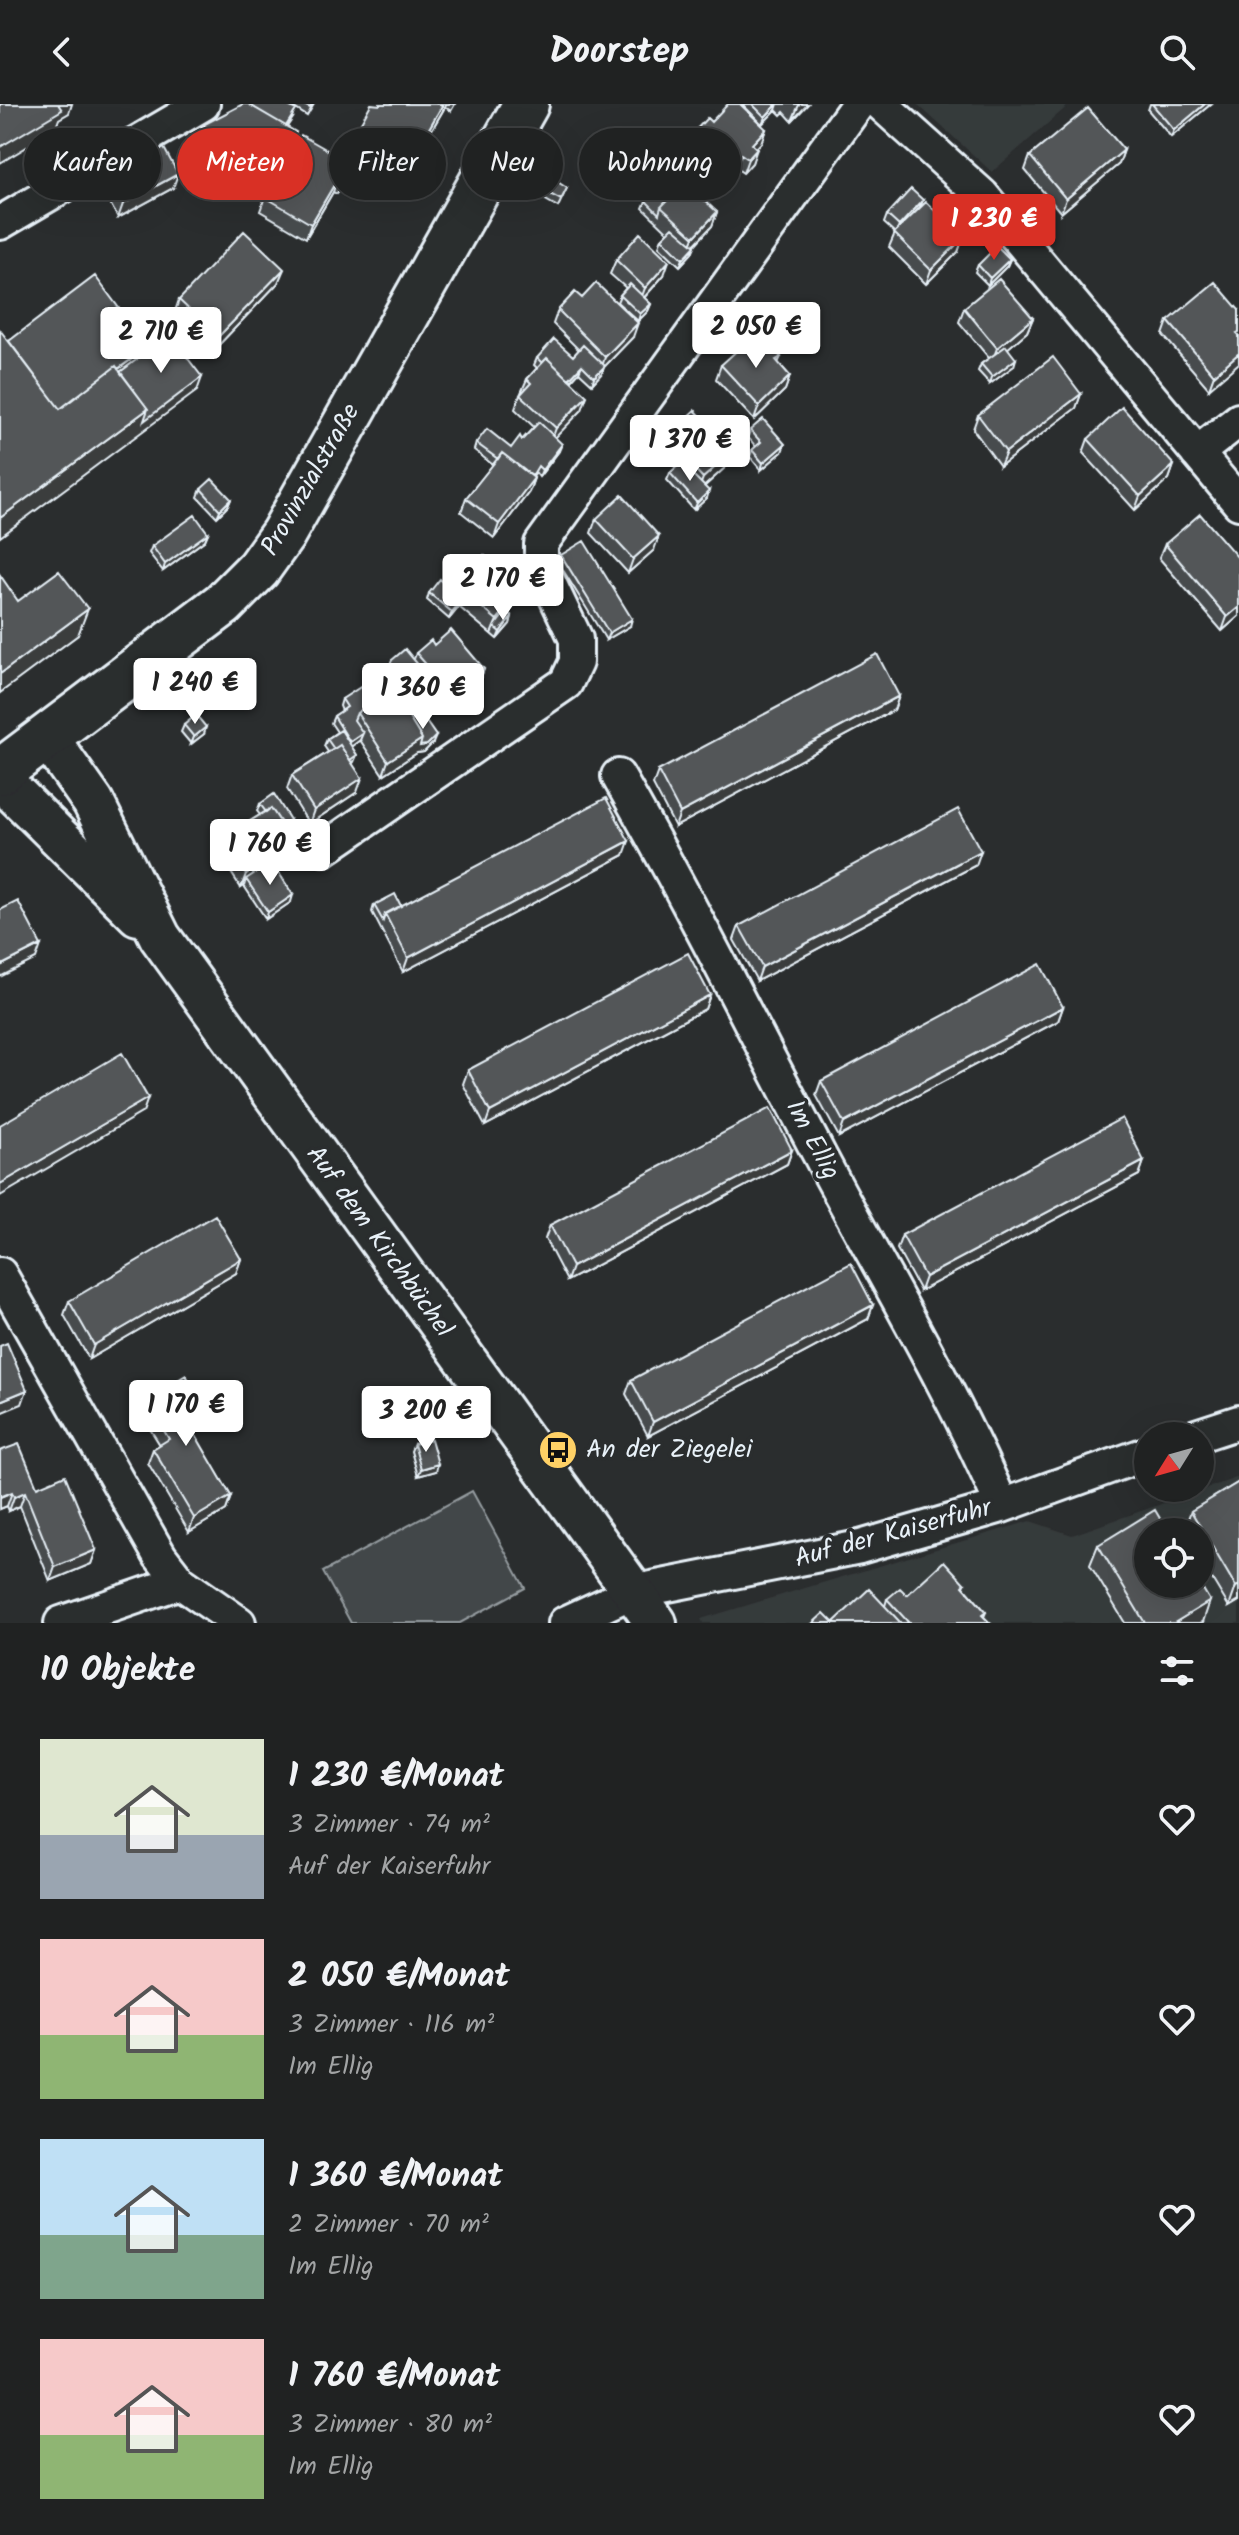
<!DOCTYPE html>
<html lang="de">
<head>
<meta charset="utf-8">
<style>
	:root { --surface:#202222; --page:#2d2f2f; --text:#f1f3f6; --muted:#a2a4a5; --line:#3d3f40; --accent:#d93025 }
	body { margin:0; font-family:Kalam,sans-serif; background:var(--page); color:var(--text); height:100vh; display:flex; flex-direction:column; font-size:30px; white-space:nowrap }
	* { box-sizing:border-box; margin:0 }
	p { font-size:26px; color:var(--muted) }
	.icon { flex:none; width:44px; height:44px; fill:none; stroke:currentColor; stroke-width:2; stroke-linecap:round; stroke-linejoin:round }
	.map { position:relative; height:1519px; overflow:hidden }
	.side { display:flex; flex-direction:column; background:var(--surface); flex:1 }
	.side>* { flex:none }
	.guide { position:absolute; left:24px; top:24px; width:800px; height:72px; display:flex; gap:16px }
	.needle { width:52px; rotate:233deg }
	.buttons { position:absolute; left:1134px; top:1318px; display:grid; gap:16px }
	.buttons a { display:grid; place-items:center; width:80px; height:80px; border-radius:50%; background:var(--surface); box-shadow:0 8px 32px #0002,0 0 0 2px var(--line); font-size:40px }
	.price { position:absolute; translate:-50% -68px; padding:0 18px; border-radius:8px; background:#fff; color:#222; font-size:26px; line-height:52px; filter:drop-shadow(0 2px 4px #0008) }
	.price::after { content:''; position:absolute; left:50%; top:48px; width:24px; height:18px; margin-left:-12px; background:inherit; clip-path:polygon(0 0,100% 0,50% 100%) }
	.price.active { background:var(--accent); color:#fff }
	ul { padding:0; list-style:none }
	li { display:flex; align-items:center; gap:24px; height:200px; padding:0 40px }
	li span { display:grid; place-items:center; flex:none; width:224px; height:160px; border-radius:0px; color:#555 }
	li>.icon { margin-inline-start:auto }
	span .icon { width:96px; height:96px; fill:#fffc; stroke-width:1 }
	li b { font-size:34px }
	h2 { display:flex; justify-content:space-between; align-items:center; height:96px; padding:0 40px; font-size:34px }
	.pill { padding:0 28px; border-radius:36px; background:var(--surface); box-shadow:0 8px 32px #0002,0 0 0 2px var(--line); font-size:28px; line-height:72px }
	.pill.active { background:var(--accent); color:#fff }
	header { display:flex; justify-content:space-between; align-items:center; height:104px; padding:0 40px; background:var(--surface); font-size:36px; font-weight:700 }
	.map>svg:first-child { display:block }
	.built { fill:#363a3b; fill-rule:evenodd }
	.green { fill:#424648; stroke:#959ca0; stroke-width:2 }
	.lines { fill:none; stroke-linecap:round; stroke-linejoin:round }
	.minor-casing { stroke:#e8f1f8; stroke-width:38 }
	.tertiary-casing { stroke:#e8f1f8; stroke-width:46 }
	.secondary-casing { stroke:#e8f1f8; stroke-width:50 }
	.minor { stroke:#2a2d2e; stroke-width:32 }
	.tertiary { stroke:#2a2d2e; stroke-width:40 }
	.secondary { stroke:#2a2d2e; stroke-width:44 }
	.wall { fill:#474b4d; stroke:#e8f1f8; stroke-width:2 }
	.shaded-wall { fill:#3a3d3e; stroke:#e8f1f8; stroke-width:2 }
	.building { fill:#535759; stroke:#e8f1f8; stroke-width:2 }
	.labels { text-anchor:middle; dominant-baseline:central; stroke-width:7; stroke-linejoin:round; paint-order:stroke }
	.street-label { font-size:26px; fill:#e8f1f8; stroke:#2a2d2e }
	.poi-label { font-size:26px; fill:#e8f1f8; stroke:#2a2d2e; text-anchor:start }
</style>
</head>
<body>
<header><svg class="icon" aria-label="back" viewBox="0 0 24 24"><path d="M15 5l-7 7 7 7"/></svg>Doorstep<svg class="icon" aria-label="search" viewBox="0 0 24 24"><circle cx="10" cy="10" r="6"/><path d="M15 15l6 6"/></svg></header>
<div class="map">
<svg width="1239" height="1519" viewBox="0 0 1239 1519">
	<rect width="100%" height="100%" fill="#2a2d2e"/>
	<filter id="ink" filterUnits="userSpaceOnUse"><feTurbulence type="fractalNoise" baseFrequency=".0125" numOctaves="2"/><feDisplacementMap in="SourceGraphic" scale="16" xChannelSelector="R" yChannelSelector="G"/><feConvolveMatrix kernelMatrix="1 2 1 2 8 2 1 2 1" color-interpolation-filters="sRGB"/></filter>
	<g filter="url(#ink)">
		<path class="built" d="M917 0H1070L992 68Z
			M1239 1373V1519H703L701 1515 1030 1417 1072 1431ZM1148 1428H1200V1480H1148Z"/>
		<path class="green" d="M472 1387 525 1484 460 1519H351L323 1468Z"/>
		<g class="lines">
			<g class="minor-casing">
				<path id="minor" d="M881 0 982 91 1239 399
					M0 119 203 0
					M1197 349 1239 316
					M618 672C689 796 753 925 820 1052 881 1168 950 1281 1002 1402
					M324 745 566 579 576 558V535L541 462V440L858 0
					M0 1170 160 1452 180 1478 239 1519
					M1196 1332 1239 1318
					M61 1519 180 1478
					M565 1519 632 1488 860 1443 1002 1402 1148 1349"/>
			</g>
			<g class="tertiary-casing">
				<path id="tertiary" d="M48 634 93 698 160 833 656 1519
					M0 675 138 811"/>
			</g>
			<g class="secondary-casing">
				<path id="secondary" d="M0 668 223 500 258 465 283 430 526 0"/>
			</g>
			<use href="#minor" class="minor"/>
			<use href="#tertiary" class="tertiary"/>
			<use href="#secondary" class="secondary"/>
		</g>
		<path class="wall" d="M288 0H314L307 12Z
			M380 0H455L451 7 445 3 410 63 356 32 361 18Z
			M742 0H808L792 17 784 8 781 11 776 6 762 20Z
			M1150 0H1211L1171 33 1148 6Z
			M293 14 287 23 291 42 270 77 198 35 203 21Z
			M711 18 766 25 761 39 756 44 752 59 743 69 736 64 722 78 719 75 707 87 675 57 678 49 689 37 692 30Z
			M1124 46 1119 60 1061 109 1025 66 1030 52Z
			M335 48 361 52 352 67 350 65 347 74 337 90 333 88 306 134 260 107 265 93 334 50Z
			M109 74 173 84 118 114 104 88Z
			M680 83 717 108 712 122 694 142 692 149 680 162 659 142 662 134 668 128 643 104 646 97Z
			M567 84 558 103 544 95 546 88Z
			M923 96 920 103 963 134 958 148 926 180 889 143 895 129 884 119 887 111Z
			M1010 155 1007 162 988 181 975 168 978 161Z
			M616 156 664 171 644 194 651 200 648 207 638 217 617 198 620 191 626 184 610 170Z
			M278 179 213 247 174 210 179 196Z
			M582 194 633 233 604 263 602 269 592 280 579 268 571 277 582 306 555 333 559 347 539 373 536 369 533 373 534 374 529 388 494 434 461 408 466 394 493 361 474 346 476 339 511 344 522 336 534 323 515 305 520 291 527 275 537 264 534 261 537 254 573 252 579 246 553 220 558 206Z
			M964 204 1033 214 1027 228 1008 244 1014 262 990 280 978 267 981 260 989 254 959 218Z
			M1239 206 1209 285 1163 231 1168 217Z
			M765 244 781 253 778 259 790 272 785 286 754 316 716 275 721 261Z
			M1081 290 1076 304 1000 362 973 325 978 311Z
			M750 326 782 348 761 366 750 353 752 346 756 343 748 333Z
			M665 333 733 347 728 361 704 383 707 394 694 406 667 376 670 369 676 364 660 347Z
			M1088 335 1174 361 1169 375 1135 406 1083 349Z
			M201 385 231 395 228 402 217 413 198 393Z
			M596 415 654 446 628 469 591 429Z
			M208 429 205 436 163 467 149 449 152 442Z
			M1165 440 1239 512 1222 527 1159 454Z
			M561 451 630 522 606 536 558 458Z
			M452 479 517 499 508 509 512 512 510 520 497 535 459 503 449 515 427 496 429 489 450 485Z
			M434 541 484 565 479 579 449 606 422 575 401 594 383 583 390 594 405 607 433 639 424 648 417 649 383 671 360 636 351 642 357 651 354 658 352 660 357 688 309 720 287 685 292 671 328 648 324 642 327 635 337 628 331 619 334 612 342 607 340 602 342 595 382 582 392 556 414 555 416 549Z
			M899 592 894 606 675 723 653 681 658 667Z
			M184 621 204 630 191 640 181 628Z
			M260 700 290 716 288 723 285 725 294 738 289 752 274 762 291 798 266 815 244 782 241 784 218 748 223 734 260 711 257 707Z
			M624 751 403 868 372 808 374 801 401 802Z
			M976 761 757 877 734 836 739 822Z
			M710 891 705 905 485 1022 463 980 468 966Z
			M1063 903 1058 917 839 1033 816 991 821 977Z
			M792 1046 787 1060 567 1177 545 1135 550 1121Z
			M1144 1057 1139 1071 920 1187 897 1145 902 1131Z
			M241 1155 236 1169 89 1255 64 1211 69 1197Z
			M873 1201 868 1215 648 1332 626 1290 631 1276Z
			M145 1295 202 1321 192 1327 231 1392 226 1406 189 1428 148 1359 153 1345 160 1341 140 1309Z
			M414 1340 436 1367 418 1372 411 1347Z
			M0 1347 37 1383 96 1446 91 1460 50 1477 20 1402 9 1407 7 1402 0 1405Z
			M1239 1378V1497L1229 1503 1200 1455V1428L1183 1427 1191 1407Z
			M1098 1441 1203 1518 1200 1519H1125L1090 1461Z
			M965 1480 964 1483 986 1508 984 1513 990 1519H813L834 1518 885 1502 887 1495Z"/>
		<path class="shaded-wall" d="M58 0H72L69 9 59 15 55 26 0 59V43Z
			M443 0H446L445 3 410 63 415 49Z
			M778 0 776 6 762 20 765 13Z
			M800 0H808L792 17 798 3Z
			M1205 0H1211L1171 33 1174 26Z
			M766 25 761 39 747 54 752 40Z
			M296 28 291 42 270 77 275 63Z
			M757 45 752 59 743 69 748 55Z
			M1124 46 1119 60 1061 109 1066 95Z
			M741 50 736 64 722 78 727 64Z
			M352 60 347 74 337 90 342 76Z
			M722 68 719 75 707 87 710 80Z
			M178 70 173 84 118 114 123 100Z
			M338 74 333 88 306 134 311 120Z
			M923 96 920 103 896 130 899 122Z
			M717 108 712 122 688 147 694 133Z
			M963 134 958 148 926 180 931 166Z
			M695 142 692 149 680 162 683 155Z
			M1010 155 1007 162 988 181 990 174Z
			M669 157 664 171 640 198 645 184Z
			M284 165 278 179 213 247 218 233Z
			M651 200 648 207 638 217 640 210Z
			M1033 214 1027 228 992 258 997 244Z
			M638 219 633 233 604 263 602 269 592 280 594 273 601 266 605 253Z
			M148 243 141 263 58 310Z
			M1239 249V259L1209 285 1214 271Z
			M1016 255 1014 262 990 280 992 273Z
			M582 261 579 268 561 287 564 280Z
			M790 272 785 286 754 316 759 302Z
			M202 273 197 287 0 433V414L148 305Z
			M1081 290 1076 304 1000 362 1006 348Z
			M587 292 582 306 551 338 556 324Z
			M562 340 559 347 539 373 542 366Z
			M785 340 782 348 761 366 763 359Z
			M733 347 728 361 698 388 703 374Z
			M1174 361 1169 375 1135 406 1140 392Z
			M534 374 529 388 494 434 499 420Z
			M709 387 707 394 694 406 697 399Z
			M231 395 228 402 217 413 220 406Z
			M208 429 205 436 163 467 165 460Z
			M659 432 654 446 628 469 633 455Z
			M522 485 517 499 496 524 494 523 491 530 497 516Z
			M462 496 459 503 449 515 452 508Z
			M1239 503V512L1222 527 1227 513Z
			M88 505 78 531 0 589V570Z
			M512 512 510 520 497 535 500 528Z
			M632 515 630 522 606 536 609 529Z
			M484 565 479 579 449 606 454 592Z
			M424 568 422 575 401 594 403 587Z
			M899 592 894 606 675 723 680 709Z
			M206 623 204 630 191 640 194 633Z
			M363 629 360 636 348 645 350 638Z
			M436 632 433 639 424 648 417 649 383 671 388 657 422 635Z
			M362 674 357 688 309 720 314 706Z
			M290 716 288 723 275 731 277 724Z
			M629 737 624 751 403 868 408 854Z
			M294 738 289 752 249 779 246 775 244 782 241 784 246 770Z
			M981 747 976 761 757 877 762 863Z
			M293 791 291 798 266 815 268 808Z
			M41 841 36 855 0 873V862Z
			M710 891 705 905 485 1022 490 1008Z
			M1063 903 1058 917 839 1033 844 1019Z
			M148 994 143 1008 0 1092V1080Z
			M792 1046 787 1060 567 1177 572 1163Z
			M1144 1057 1139 1071 920 1187 925 1173Z
			M241 1155 236 1169 89 1255 94 1241Z
			M873 1201 868 1215 648 1332 653 1318Z
			M27 1286 22 1300 0 1309V1297Z
			M207 1307 202 1321 183 1332 188 1318Z
			M438 1360 436 1367 418 1372 421 1365Z
			M12 1388 7 1402 0 1405V1393Z
			M25 1388 20 1402 9 1407 14 1393Z
			M231 1392 226 1406 189 1428 194 1414Z
			M96 1446 91 1460 50 1477 55 1463Z
			M1239 1481V1497L1229 1503 1236 1483Z
			M1210 1497 1203 1518 1200 1519H1174Z"/>
		<path class="building" d="M0 0H58L62 6 0 43Z
			M243 0H248L296 28 275 63 203 21Z
			M252 0H285L296 6 286 22 250 1Z
			M302 0H312L310 4Z
			M371 0 380 1V0H443L415 49 361 18Z
			M728 0H740L766 25 752 40 757 45 748 55 741 50 727 64 692 30 707 14 711 18Z
			M752 0H777L765 13Z
			M1152 0H1205L1174 26Z
			M1088 4 1124 46 1066 95 1030 52Z
			M301 31 352 60 342 76 338 74 311 120 265 93Z
			M344 34 364 45 355 60 335 48Z
			M689 37 722 68 710 80 678 49Z
			M164 44 178 70 123 100 109 74Z
			M669 72 680 83 661 103 659 110 646 97Z
			M553 75 567 84 561 96 546 88Z
			M685 78 717 108 694 133 661 103Z
			M911 85 923 96 899 122 887 111Z
			M926 98 963 134 931 166 894 129Z
			M673 123 695 142 683 155 662 134Z
			M244 127 284 165 218 233 179 196Z
			M640 129 669 157 645 184 616 156Z
			M997 142 1010 155 990 174 978 161Z
			M95 172 148 243 118 265 116 262 60 305 9 237Z
			M999 175 1033 214 997 244 964 204Z
			M1215 178 1239 206V228L1237 229 1239 231V249L1214 271 1168 217Z
			M596 179 638 219 605 253 558 206 575 188 582 194Z
			M630 180 651 200 640 210 620 191Z
			M0 226 60 305 116 262 148 305 0 414Z
			M170 231 202 273 144 317 148 305 120 268Z
			M753 232 765 244 768 240 781 253 776 256 790 272 759 302 721 261Z
			M554 235 573 252 583 241 605 262 594 273 582 261 569 275 547 254 542 259 537 254Z
			M1006 242 1016 255 992 273 981 260Z
			M1053 253 1081 290 1006 348 978 311Z
			M547 254 587 292 556 324 520 291 531 279 527 275Z
			M1122 303 1174 361 1140 392 1088 335Z
			M695 306 733 347 703 374 665 333Z
			M763 315 785 340 763 359 752 346 761 338 750 326Z
			M539 318 562 340 542 366 538 362 532 372 502 349 498 355 476 339 487 325 511 344 520 332 522 336Z
			M502 349 534 374 499 420 466 394Z
			M681 359 709 387 697 399 670 369Z
			M212 375 231 395 220 406 201 385Z
			M622 391 659 432 633 455 596 415Z
			M1200 410 1239 455V503L1227 513 1165 440Z
			M195 411 208 429 165 460 152 442Z
			M584 437 632 515 609 529 561 451Z
			M484 451 522 485 497 516 452 479 465 464 470 468Z
			M59 467 88 505 0 570V471L18 497Z
			M440 475 462 496 452 508 429 489Z
			M506 508 512 512 500 528 494 523Z
			M451 526 484 565 454 592 416 549 431 536 434 541Z
			M405 545 424 568 403 587 384 576 392 556Z
			M877 550 899 592 680 709 658 667Z
			M376 573 390 594 377 603 373 598 357 609 354 616 363 629 350 638 334 612 347 603 342 595Z
			M395 591 422 635 388 657 357 609 373 598 377 603Z
			M405 607H406L412 616 417 613 427 619 436 632 427 641 420 642 422 635Z
			M196 611 206 623 194 633 184 621Z
			M341 626 357 651 350 656 340 641 334 645 327 635Z
			M340 641 362 674 314 706 292 671Z
			M274 690 290 716 282 721 271 704 266 708 260 700Z
			M606 694 629 737 408 854 385 810Z
			M271 704 294 738 246 770 223 734Z
			M958 705 981 747 762 863 739 822Z
			M272 758 293 791 268 808 246 775Z
			M395 790 401 802 385 810 383 817 374 801Z
			M18 797 41 841 0 862V806Z
			M688 849 710 891 490 1008 468 966Z
			M1040 860 1063 903 844 1019 821 977Z
			M122 949 148 994 0 1080V1021Z
			M770 1004 792 1046 572 1163 550 1121Z
			M1122 1014 1144 1057 925 1173 902 1131Z
			M215 1111 241 1155 94 1241 69 1197Z
			M851 1159 873 1201 653 1318 631 1276Z
			M7 1239 27 1286 0 1297V1242Z
			M186 1271 207 1307 188 1318 231 1392 194 1414 153 1345 169 1335 145 1295Z
			M431 1335 438 1360 421 1365 414 1340Z
			M19 1340 37 1383 65 1371 96 1446 55 1463 25 1388 14 1393 12 1388 0 1393V1347Z
			M1239 1378V1481L1236 1483 1191 1407Z
			M1155 1406 1168 1428H1148V1480H1200L1210 1497 1174 1519H1145L1098 1441Z
			M944 1457 965 1480 963 1482 986 1508 982 1511 990 1519H909L887 1495 900 1484 907 1491Z
			M869 1485 901 1519H834V1518Z
			M824 1509 834 1519H813Z"/>
	</g>
	<defs>
		<g id="bus-disc" transform="scale(2)"><circle r="9.5" fill="#ffd166" stroke="#2a2d2e"/><path d="M-5-6H5V4H4V6H2V4H-2V6H-4V4H-5ZM-3.5-4V0h7V-4ZM-3.5 1.2v1.5H-2V1.2ZM2 1.2v1.5H3.5V1.2Z" fill="#111"/></g>
	</defs>
	<g fill-rule="evenodd">
		<use href="#bus-disc" x="558" y="1346"/>
	</g>
	<g class="labels">
		<g class="street-label">
			<text transform="translate(311 376) rotate(-60)">Provinzialstraße</text>
			<text transform="translate(812 1036) rotate(62)">Im Ellig</text>
			<text transform="translate(379 1138) rotate(54)">Auf dem Kirchbüchel</text>
			<text transform="translate(893 1430) rotate(-15)">Auf der Kaiserfuhr</text>
		</g>
		<g class="poi-label">
			<text x="586" y="1346">An der Ziegelei</text>
		</g>
	</g>
</svg>
<div class="buttons">
<a><svg class="needle" viewBox="-14 -14 28 28"><path d="M0-13l5 13h-10z" fill="#e53935"/><path d="M0 13l5-13h-10z" fill="#a2a4a5"/></svg></a>
<a><svg class="icon" aria-label="locate" viewBox="0 0 24 24"><circle cx="12" cy="12" r="6"/><path d="M12 2v4M12 18v4M2 12h4M18 12h4"/></svg></a>
</div>
<b class="price active" style="left:994px;top:158px">1 230 €</b>
<b class="price" style="left:756px;top:266px">2 050 €</b>
<b class="price" style="left:161px;top:271px">2 710 €</b>
<b class="price" style="left:690px;top:379px">1 370 €</b>
<b class="price" style="left:503px;top:518px">2 170 €</b>
<b class="price" style="left:195px;top:622px">1 240 €</b>
<b class="price" style="left:423px;top:627px">1 360 €</b>
<b class="price" style="left:270px;top:783px">1 760 €</b>
<b class="price" style="left:186px;top:1344px">1 170 €</b>
<b class="price" style="left:426px;top:1350px">3 200 €</b>
<div class="guide">
<a class="pill">Kaufen</a>
<a class="pill active">Mieten</a>
<a class="pill">Filter</a>
<a class="pill">Neu</a>
<a class="pill">Wohnung</a>
</div>
</div>
<section class="side">
<h2>10 Objekte<svg class="icon" aria-label="filters" viewBox="0 0 24 24"><path d="M4 7h16M4 17h16"/><circle cx="9" cy="7" r="2"/><circle cx="15" cy="17" r="2"/></svg></h2>
<ul>
<li><span style="background:linear-gradient(#dfe7d0 60%,#9aa5b1 0)"><svg class="icon" aria-label="home" viewBox="0 0 24 24"><path d="M3 11l9-7 9 7M6 9v11h12V9"/></svg></span><div><b>1 230 €/Monat</b><p>3 Zimmer · 74 m²</p><p>Auf der Kaiserfuhr</p></div><svg class="icon" aria-label="heart" viewBox="0 0 24 24"><path d="M12 20l-8-8c-3-5 5-10 8-4 3-6 11-1 8 4z"/></svg></li>
<li><span style="background:linear-gradient(#f6c9c9 60%,#8fb573 0)"><svg class="icon" aria-label="home" viewBox="0 0 24 24"><path d="M3 11l9-7 9 7M6 9v11h12V9"/></svg></span><div><b>2 050 €/Monat</b><p>3 Zimmer · 116 m²</p><p>Im Ellig</p></div><svg class="icon" aria-label="heart" viewBox="0 0 24 24"><path d="M12 20l-8-8c-3-5 5-10 8-4 3-6 11-1 8 4z"/></svg></li>
<li><span style="background:linear-gradient(#bfe0f5 60%,#7fa58c 0)"><svg class="icon" aria-label="home" viewBox="0 0 24 24"><path d="M3 11l9-7 9 7M6 9v11h12V9"/></svg></span><div><b>1 360 €/Monat</b><p>2 Zimmer · 70 m²</p><p>Im Ellig</p></div><svg class="icon" aria-label="heart" viewBox="0 0 24 24"><path d="M12 20l-8-8c-3-5 5-10 8-4 3-6 11-1 8 4z"/></svg></li>
<li><span style="background:linear-gradient(#f6c9c9 60%,#8fb573 0)"><svg class="icon" aria-label="home" viewBox="0 0 24 24"><path d="M3 11l9-7 9 7M6 9v11h12V9"/></svg></span><div><b>1 760 €/Monat</b><p>3 Zimmer · 80 m²</p><p>Im Ellig</p></div><svg class="icon" aria-label="heart" viewBox="0 0 24 24"><path d="M12 20l-8-8c-3-5 5-10 8-4 3-6 11-1 8 4z"/></svg></li>
</ul>
</section>
</body>
</html>
